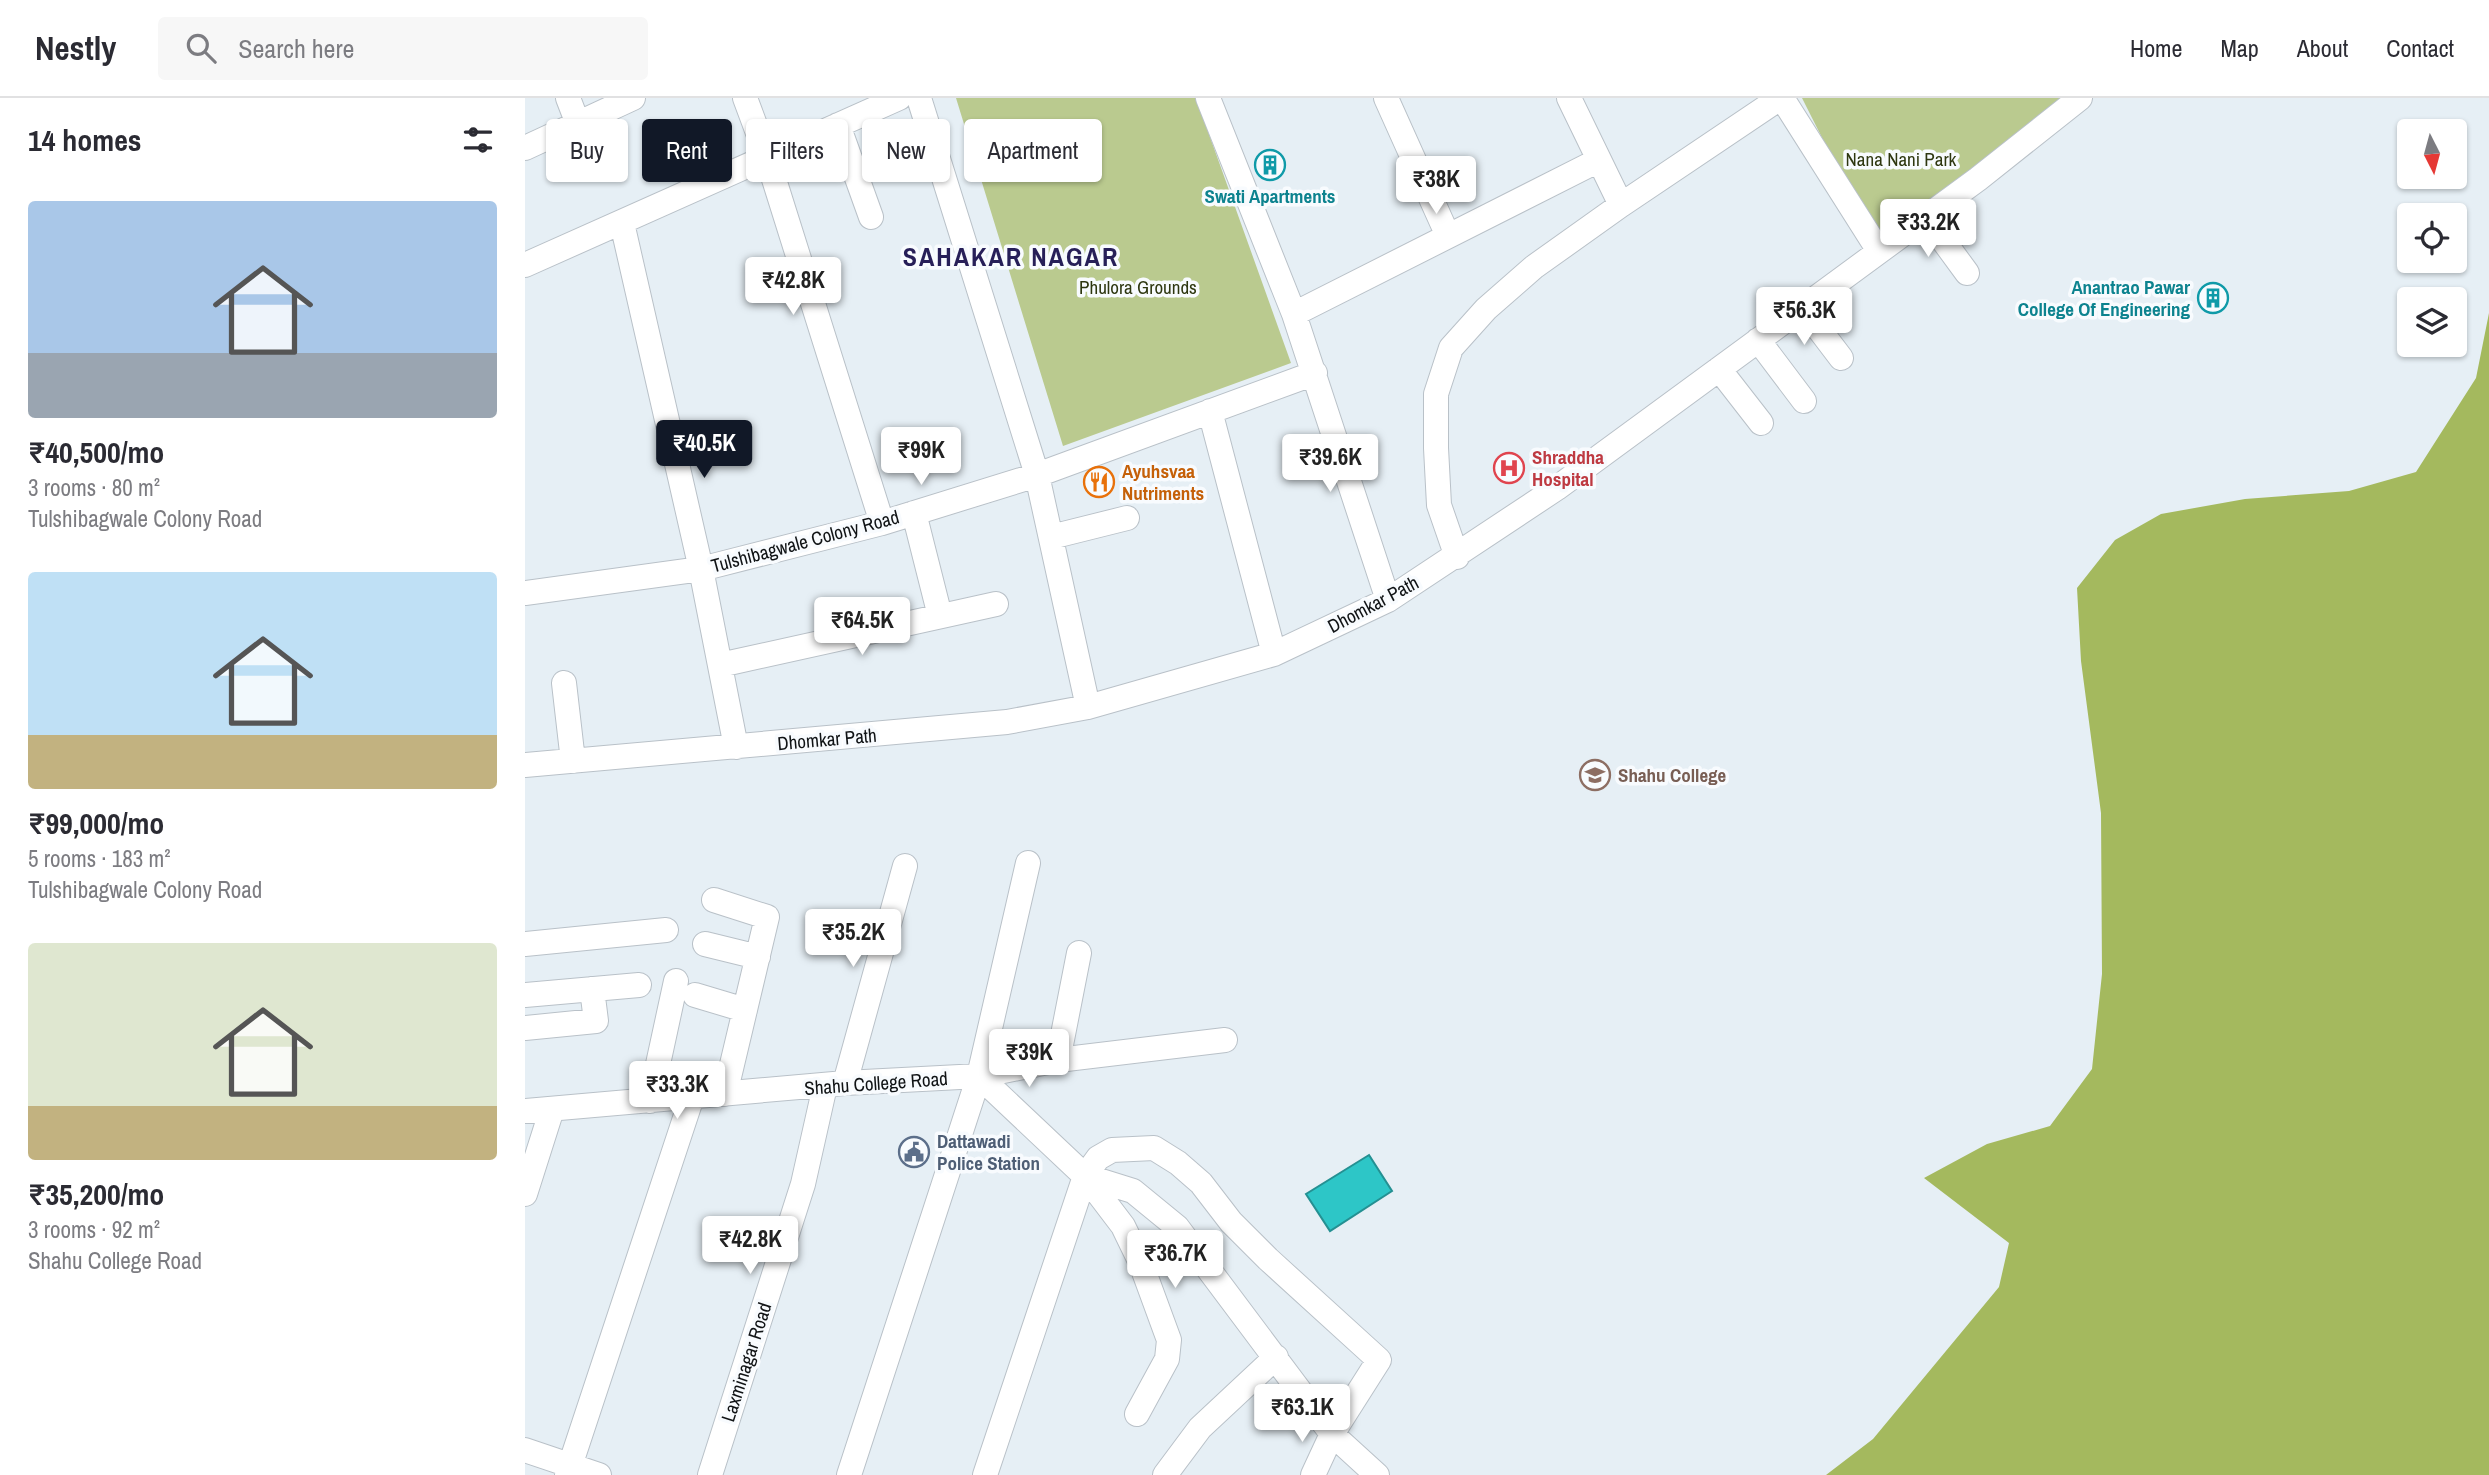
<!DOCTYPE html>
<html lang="en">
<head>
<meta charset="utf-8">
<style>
	:root { --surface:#fff; --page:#f7f7f7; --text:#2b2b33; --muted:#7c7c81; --line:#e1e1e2; --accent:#111827 }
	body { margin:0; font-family:"Archivo Narrow",sans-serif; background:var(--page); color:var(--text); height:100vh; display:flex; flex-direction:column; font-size:26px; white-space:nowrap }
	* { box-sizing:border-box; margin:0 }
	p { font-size:23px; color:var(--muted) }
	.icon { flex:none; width:38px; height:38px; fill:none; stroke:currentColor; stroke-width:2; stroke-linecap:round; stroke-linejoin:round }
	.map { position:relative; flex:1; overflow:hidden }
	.details { display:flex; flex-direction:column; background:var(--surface); width:525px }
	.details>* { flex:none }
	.banner { position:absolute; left:21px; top:21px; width:665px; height:63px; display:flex; gap:14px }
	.needle { width:46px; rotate:174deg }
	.buttons { position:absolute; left:1872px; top:21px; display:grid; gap:14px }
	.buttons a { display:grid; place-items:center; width:70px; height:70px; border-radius:7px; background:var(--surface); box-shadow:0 2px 5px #0004; font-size:35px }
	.price { position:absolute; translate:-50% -60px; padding:0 16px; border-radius:7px; background:#fff; color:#222; font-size:23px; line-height:46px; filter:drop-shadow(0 2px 4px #0008) }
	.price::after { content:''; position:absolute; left:50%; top:42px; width:21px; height:16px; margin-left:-10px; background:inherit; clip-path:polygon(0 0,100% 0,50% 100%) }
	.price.selected { background:var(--accent); color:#fff }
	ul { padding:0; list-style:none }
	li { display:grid; align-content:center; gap:14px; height:371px; padding:0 28px }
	li span { display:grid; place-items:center; height:217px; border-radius:7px; color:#555 }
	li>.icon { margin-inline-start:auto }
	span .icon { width:126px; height:126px; fill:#fffc; stroke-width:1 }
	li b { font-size:30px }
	h2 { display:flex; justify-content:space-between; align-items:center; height:84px; padding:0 28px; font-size:30px }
	.tag { padding:0 24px; border-radius:7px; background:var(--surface); box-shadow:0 2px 5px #0004; font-size:24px; line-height:63px }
	.tag.selected { background:var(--accent); color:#fff }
	header { display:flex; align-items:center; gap:42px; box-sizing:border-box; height:98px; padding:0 35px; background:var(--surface); border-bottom:2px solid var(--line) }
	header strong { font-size:33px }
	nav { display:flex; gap:38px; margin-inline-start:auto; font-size:24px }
	.search { width:490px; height:63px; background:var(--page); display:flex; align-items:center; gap:18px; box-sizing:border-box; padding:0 24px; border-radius:7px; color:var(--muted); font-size:26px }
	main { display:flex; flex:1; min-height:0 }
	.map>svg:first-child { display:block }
	.green { fill:#baca8f }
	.forest { fill:#a4b95e }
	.water { fill:#2dc6c7; stroke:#249092; stroke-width:2 }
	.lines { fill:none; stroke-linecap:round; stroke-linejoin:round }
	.minor-casing { stroke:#b9c1c8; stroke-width:26 }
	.minor { stroke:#fff; stroke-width:24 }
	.labels { text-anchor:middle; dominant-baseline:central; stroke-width:7; stroke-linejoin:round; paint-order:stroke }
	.park-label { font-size:19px; fill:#2e3710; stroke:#f8fbfe }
	.culture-label { font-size:19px; font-weight:bold; fill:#0d838f; stroke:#f8fbfe }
	.health-label { font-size:19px; font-weight:bold; fill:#be3a42; stroke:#f8fbfe; text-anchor:start }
	.food-label { font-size:19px; font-weight:bold; fill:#c56008; stroke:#f8fbfe; text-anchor:start }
	.street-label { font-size:19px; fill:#101315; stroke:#f8fbfe }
	.education-label { font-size:19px; font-weight:bold; fill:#785e54; stroke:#f8fbfe; text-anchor:start }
	.service-label { font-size:19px; font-weight:bold; fill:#4e5e75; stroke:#f8fbfe; text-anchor:start }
	.district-label { font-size:26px; font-weight:bold; letter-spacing:2px; fill:#271f58; stroke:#f8fbfe }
</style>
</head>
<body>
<header>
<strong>Nestly</strong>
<div class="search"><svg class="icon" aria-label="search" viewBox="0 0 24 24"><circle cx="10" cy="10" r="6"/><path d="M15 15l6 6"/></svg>Search here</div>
<nav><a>Home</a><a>Map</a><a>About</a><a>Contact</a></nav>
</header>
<main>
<section class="details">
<h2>14 homes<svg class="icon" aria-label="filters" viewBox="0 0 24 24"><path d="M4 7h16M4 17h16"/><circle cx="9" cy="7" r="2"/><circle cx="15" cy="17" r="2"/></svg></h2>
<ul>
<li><span style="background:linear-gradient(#a9c7e8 70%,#9aa5b1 0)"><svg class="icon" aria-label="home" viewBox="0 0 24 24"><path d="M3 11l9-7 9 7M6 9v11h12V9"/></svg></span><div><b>₹40,500/mo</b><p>3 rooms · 80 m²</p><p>Tulshibagwale Colony Road</p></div></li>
<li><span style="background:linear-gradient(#bfe0f5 75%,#c2b280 0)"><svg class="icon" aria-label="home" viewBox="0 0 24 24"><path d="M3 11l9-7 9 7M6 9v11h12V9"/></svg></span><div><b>₹99,000/mo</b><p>5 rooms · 183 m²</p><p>Tulshibagwale Colony Road</p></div></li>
<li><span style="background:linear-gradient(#dfe7d0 75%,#c2b280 0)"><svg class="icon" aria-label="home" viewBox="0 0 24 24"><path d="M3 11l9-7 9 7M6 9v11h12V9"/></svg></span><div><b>₹35,200/mo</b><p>3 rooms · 92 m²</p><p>Shahu College Road</p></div></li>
</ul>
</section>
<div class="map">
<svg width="1964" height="1377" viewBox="0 0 1964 1377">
	<rect width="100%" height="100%" fill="#e6eff5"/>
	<path class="green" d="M431 0H671L766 265 538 348Z
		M1277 0H1539L1354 153Z"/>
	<path class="forest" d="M1964 215V1377H1301L1348 1341 1474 1189 1484 1145 1399 1080 1462 1046 1525 1028 1567 971 1577 876 1576 715 1556 563 1552 490 1590 442 1636 416 1720 401 1824 393 1891 374 1951 280Z"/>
	<path class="water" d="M844 1057 867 1093 805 1133 781 1096Z"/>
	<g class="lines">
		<g class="minor-casing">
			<path id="minor" d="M43 0 53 26
				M220 0 242 59 357 425
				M394 0 512 377 563 609
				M683 0 769 216 863 502
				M861 0 923 138
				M1257 0 1354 153
				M313 27 346 119
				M0 50 108 0
				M1096 107 1255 0
				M1401 119 1442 175
				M97 125 176 471 211 649
				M0 167 374 0
				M1278 210 1316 260
				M769 216 1074 62
				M1233 242 1279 303
				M1194 271 1236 325
				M685 313 749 556
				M389 415 415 518
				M526 439 602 420
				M932 459 914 407 911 350V296L926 250 961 211 1009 169 1096 107 1044 0
				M0 495 176 471 357 425 512 377 790 275
				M195 567 471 506
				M39 585 48 663
				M0 667 482 624 563 609 749 556 863 502 1032 390 1453 81 1555 0
				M189 802 242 819 200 996
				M0 846 141 832
				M180 846 233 859
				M0 897 114 887
				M170 897 220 912
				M0 930 71 923 67 891
				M533 962 554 855
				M454 978 560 1078 598 1128 615 1163 644 1242 642 1261 612 1316
				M320 985 380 768
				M125 1003 151 883
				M0 1013 320 985 454 978 533 962 700 942
				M0 1096 27 1011
				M0 1352 74 1377
				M42 1377 167 999
				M185 1377 278 1086 300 988
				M324 1377 454 978 503 765
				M460 1377 560 1078 573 1060 587 1052 629 1050 653 1065 676 1085 706 1124 743 1161 854 1262 807 1336 652 1129 608 1093 560 1078
				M640 1377 675 1330 751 1259
				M788 1377 807 1336 852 1377"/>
		</g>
		<use href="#minor" class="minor"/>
	</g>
	<defs>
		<g id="building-ring" transform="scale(1.575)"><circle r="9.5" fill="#f8fbfe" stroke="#0f9aa8" stroke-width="1.5"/><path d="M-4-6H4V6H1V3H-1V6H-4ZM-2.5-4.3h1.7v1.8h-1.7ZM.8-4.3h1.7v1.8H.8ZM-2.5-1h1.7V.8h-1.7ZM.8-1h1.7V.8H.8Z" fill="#0f9aa8"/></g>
		<g id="hospital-ring" transform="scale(1.575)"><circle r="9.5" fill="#f8fbfe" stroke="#e0444e" stroke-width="1.5"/><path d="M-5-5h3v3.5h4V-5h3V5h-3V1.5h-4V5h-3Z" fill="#e0444e"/></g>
		<g id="restaurant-ring" transform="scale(1.575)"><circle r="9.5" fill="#f8fbfe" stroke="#e8710a" stroke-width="1.5"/><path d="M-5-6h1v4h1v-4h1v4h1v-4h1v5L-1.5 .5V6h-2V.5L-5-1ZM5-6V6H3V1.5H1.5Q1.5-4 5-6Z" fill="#e8710a"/></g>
		<g id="university-ring" transform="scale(1.575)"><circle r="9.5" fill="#f8fbfe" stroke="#8d6e63" stroke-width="1.5"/><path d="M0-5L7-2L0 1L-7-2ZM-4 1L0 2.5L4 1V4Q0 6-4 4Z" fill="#8d6e63"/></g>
		<g id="civic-ring" transform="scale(1.575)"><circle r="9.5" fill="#f8fbfe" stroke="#5c6f8a" stroke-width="1.5"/><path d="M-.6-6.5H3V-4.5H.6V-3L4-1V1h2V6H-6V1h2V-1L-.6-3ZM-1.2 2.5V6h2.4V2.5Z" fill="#5c6f8a"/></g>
	</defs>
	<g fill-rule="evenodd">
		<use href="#building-ring" x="745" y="67"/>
		<use href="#building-ring" x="1688" y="200"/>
		<use href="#hospital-ring" x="984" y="370"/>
		<use href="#restaurant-ring" x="574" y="384"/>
		<use href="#university-ring" x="1070" y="677"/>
		<use href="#civic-ring" x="389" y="1054"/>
	</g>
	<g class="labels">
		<g class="park-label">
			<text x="1376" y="61">Nana Nani Park</text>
			<text x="613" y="189">Phulora Grounds</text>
		</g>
		<g class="culture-label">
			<text x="745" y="98">Swati Apartments</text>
			<text x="1665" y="189" text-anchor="end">Anantrao Pawar<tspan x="1665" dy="22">College Of Engineering</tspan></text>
		</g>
		<g class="health-label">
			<text x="1007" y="359">Shraddha<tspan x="1007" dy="22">Hospital</tspan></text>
		</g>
		<g class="food-label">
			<text x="597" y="373">Ayuhsvaa<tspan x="597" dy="22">Nutriments</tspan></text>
		</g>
		<g class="street-label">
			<text transform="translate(280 443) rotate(-15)">Tulshibagwale Colony Road</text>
			<text transform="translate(848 506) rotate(-28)">Dhomkar Path</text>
			<text transform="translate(302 641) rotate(-5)">Dhomkar Path</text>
			<text transform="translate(351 985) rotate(-4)">Shahu College Road</text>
			<text transform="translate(221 1264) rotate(-72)">Laxminagar Road</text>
		</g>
		<g class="education-label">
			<text x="1093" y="677">Shahu College</text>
		</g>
		<g class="service-label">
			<text x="412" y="1043">Dattawadi<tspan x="412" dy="22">Police Station</tspan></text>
		</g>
		<g class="district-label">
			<text x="486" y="158">SAHAKAR NAGAR</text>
		</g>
	</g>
</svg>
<div class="buttons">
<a><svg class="needle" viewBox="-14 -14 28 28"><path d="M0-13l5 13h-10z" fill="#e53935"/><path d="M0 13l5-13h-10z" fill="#7c7c81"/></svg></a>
<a><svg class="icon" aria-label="locate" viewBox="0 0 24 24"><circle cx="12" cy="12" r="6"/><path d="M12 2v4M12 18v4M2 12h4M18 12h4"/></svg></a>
<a><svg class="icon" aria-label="layers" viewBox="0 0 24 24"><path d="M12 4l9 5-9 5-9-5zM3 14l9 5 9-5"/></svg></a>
</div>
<b class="price" style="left:911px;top:118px">₹38K</b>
<b class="price" style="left:1403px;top:161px">₹33.2K</b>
<b class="price" style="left:268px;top:219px">₹42.8K</b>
<b class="price" style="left:1279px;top:249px">₹56.3K</b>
<b class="price selected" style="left:179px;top:382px">₹40.5K</b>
<b class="price" style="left:396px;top:389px">₹99K</b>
<b class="price" style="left:805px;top:396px">₹39.6K</b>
<b class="price" style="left:337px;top:559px">₹64.5K</b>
<b class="price" style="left:328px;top:871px">₹35.2K</b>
<b class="price" style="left:504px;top:991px">₹39K</b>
<b class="price" style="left:152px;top:1023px">₹33.3K</b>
<b class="price" style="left:225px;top:1178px">₹42.8K</b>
<b class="price" style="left:650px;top:1192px">₹36.7K</b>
<b class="price" style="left:777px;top:1346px">₹63.1K</b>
<div class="banner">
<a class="tag">Buy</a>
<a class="tag selected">Rent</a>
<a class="tag">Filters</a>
<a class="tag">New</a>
<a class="tag">Apartment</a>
</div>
</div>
</main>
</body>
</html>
